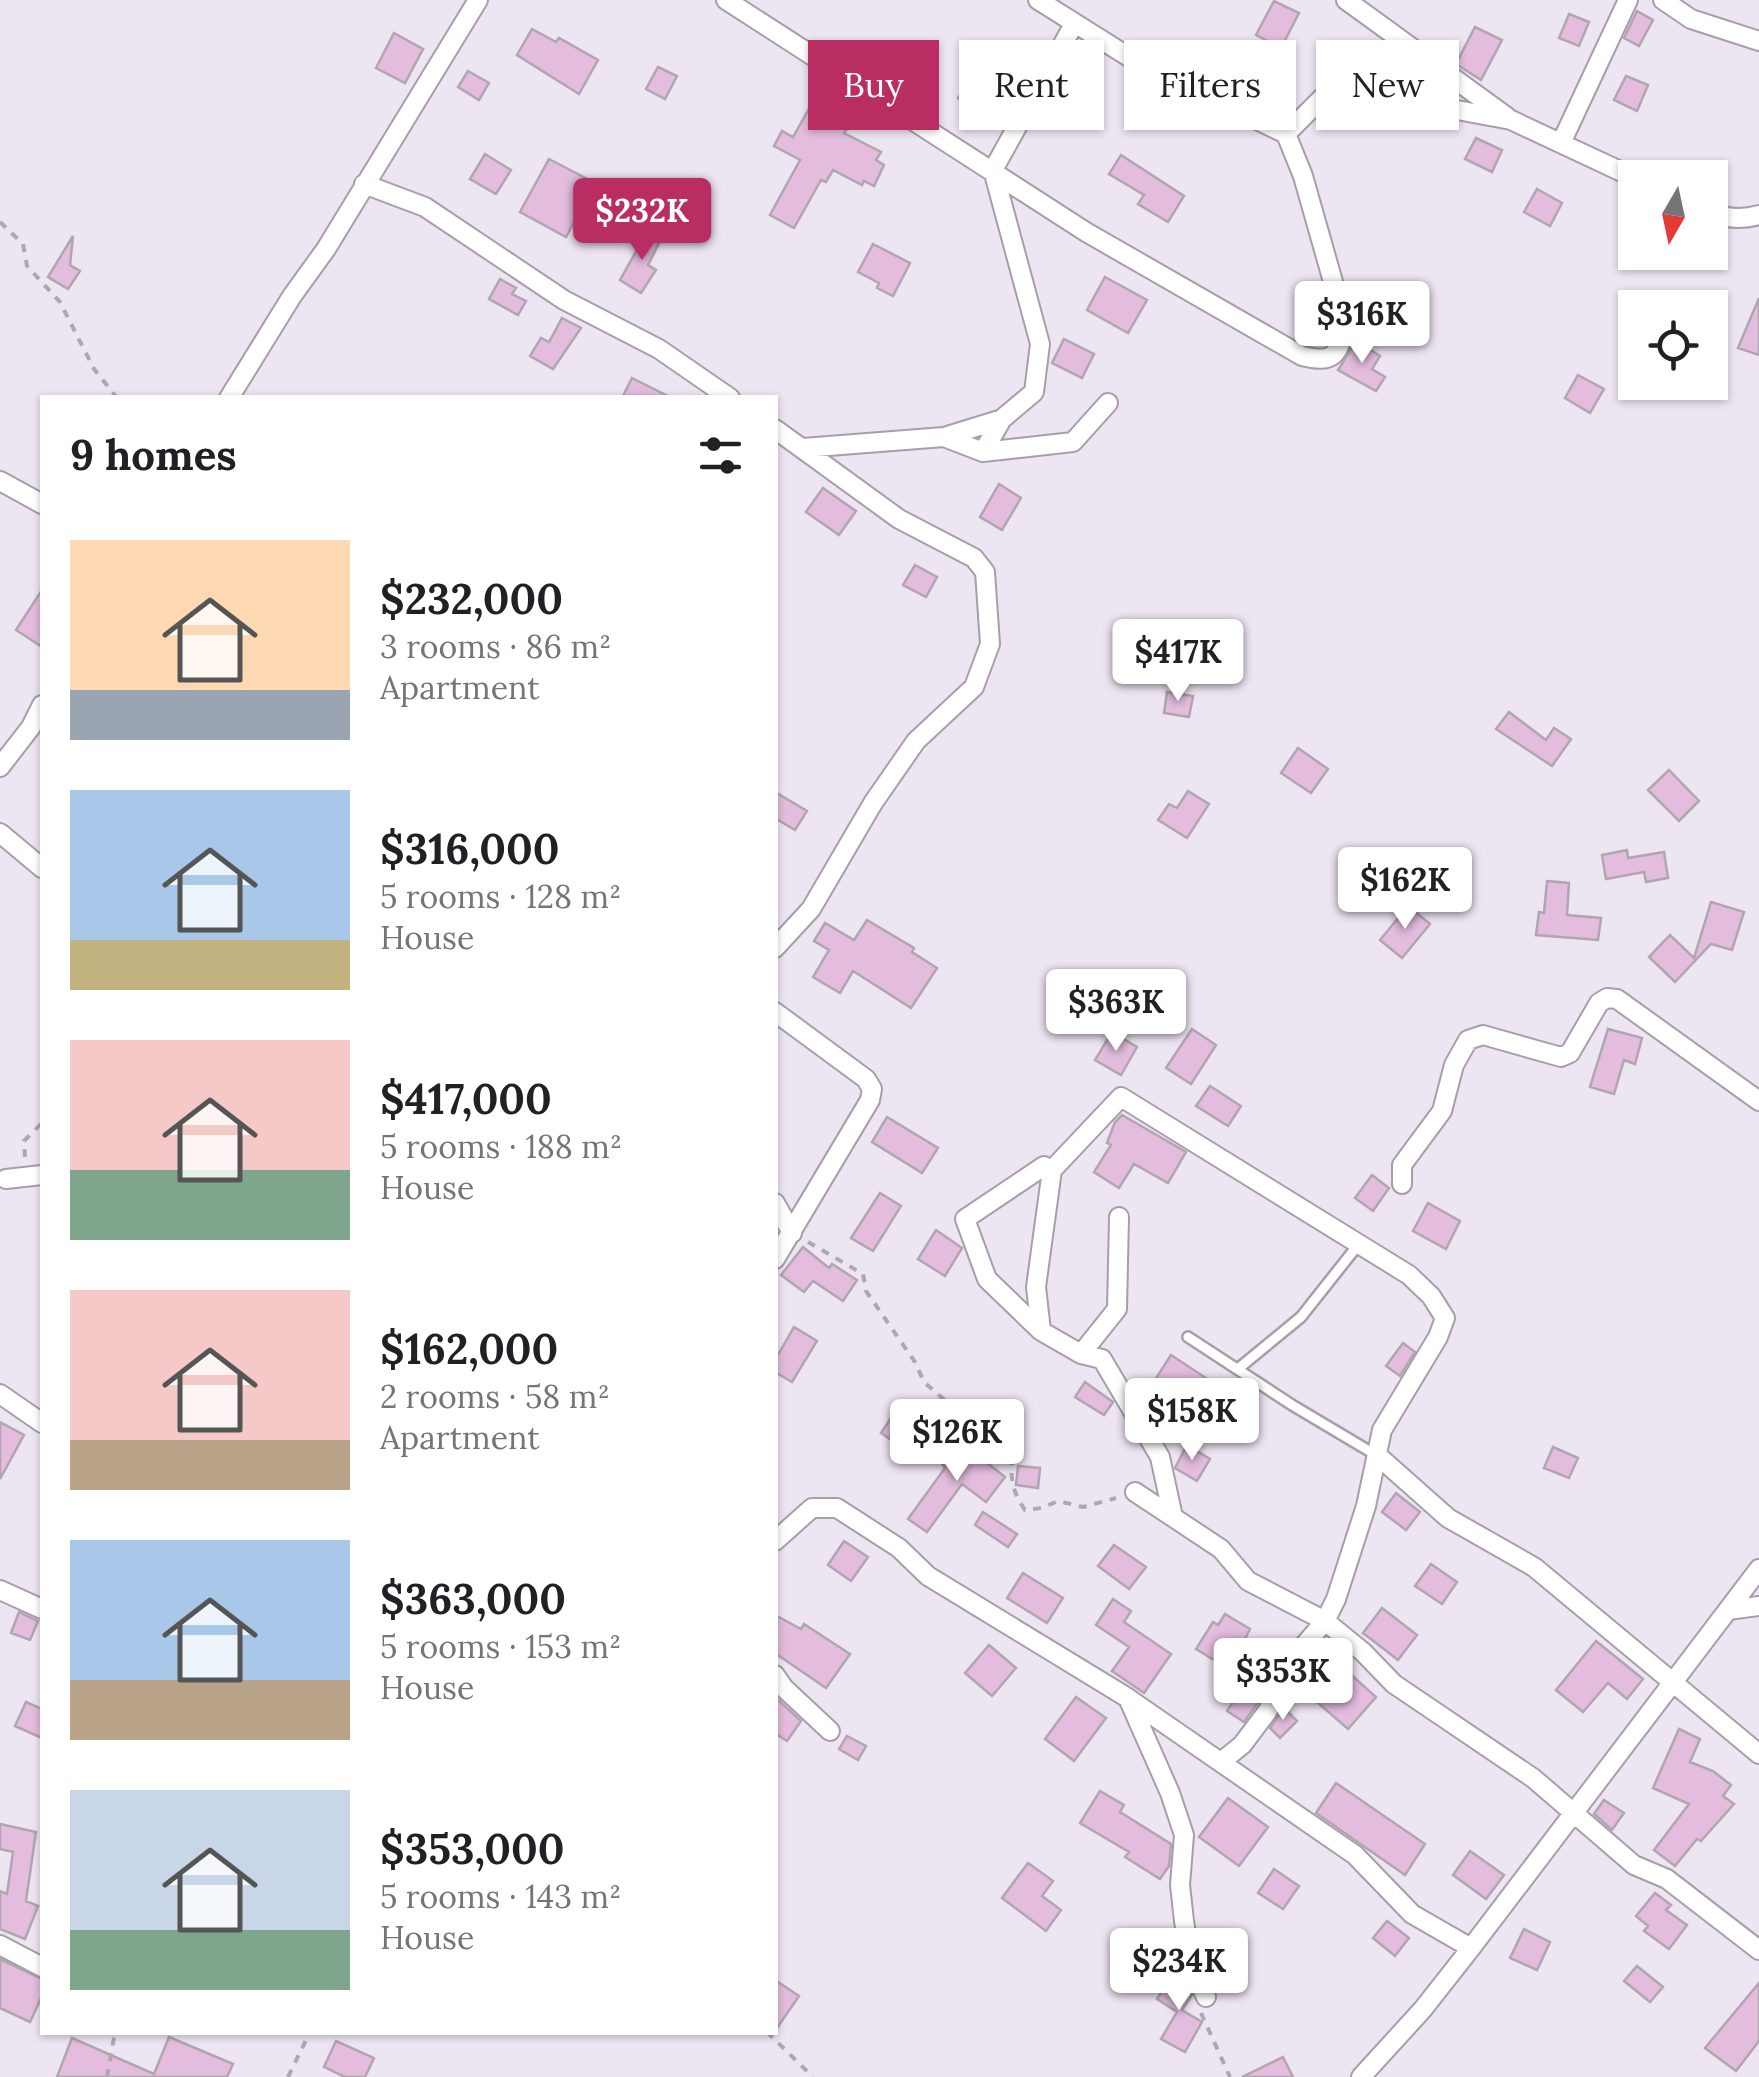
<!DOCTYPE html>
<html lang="en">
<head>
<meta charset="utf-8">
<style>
	:root { --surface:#fff; --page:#f6f6f6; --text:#202124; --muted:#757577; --accent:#ba2d62 }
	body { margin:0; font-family:Lora,serif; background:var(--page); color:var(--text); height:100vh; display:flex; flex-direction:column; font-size:38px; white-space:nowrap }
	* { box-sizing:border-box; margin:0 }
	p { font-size:32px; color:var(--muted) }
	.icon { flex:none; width:55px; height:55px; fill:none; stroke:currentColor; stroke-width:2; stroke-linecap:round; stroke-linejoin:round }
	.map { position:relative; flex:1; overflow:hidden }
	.panel { position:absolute; left:40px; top:395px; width:738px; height:1640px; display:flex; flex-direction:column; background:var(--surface); border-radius:0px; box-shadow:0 2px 8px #0004 }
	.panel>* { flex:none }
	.guide { position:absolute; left:808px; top:40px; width:800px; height:90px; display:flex; gap:20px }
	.needle { width:65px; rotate:189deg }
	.controls { position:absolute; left:1618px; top:160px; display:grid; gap:20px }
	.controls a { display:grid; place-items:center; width:110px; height:110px; border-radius:0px; background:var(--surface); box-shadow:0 2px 8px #0004; font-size:50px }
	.price { position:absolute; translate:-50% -85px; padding:0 22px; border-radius:10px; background:#fff; color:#222; font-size:32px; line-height:65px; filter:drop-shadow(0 2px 5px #0008) }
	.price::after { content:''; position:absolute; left:50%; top:60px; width:30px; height:22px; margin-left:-15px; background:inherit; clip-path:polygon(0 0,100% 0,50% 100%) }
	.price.selected { background:var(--accent); color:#fff }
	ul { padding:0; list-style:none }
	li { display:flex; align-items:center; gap:30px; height:250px; padding:0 30px }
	li span { display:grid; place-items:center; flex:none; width:280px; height:200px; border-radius:0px; color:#555 }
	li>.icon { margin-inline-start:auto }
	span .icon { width:120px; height:120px; fill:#fffc; stroke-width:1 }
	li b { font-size:42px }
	h2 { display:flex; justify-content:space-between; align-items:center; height:120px; padding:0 30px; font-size:42px }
	.chip { padding:0 35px; border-radius:0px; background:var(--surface); box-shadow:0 2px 8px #0004; font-size:35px; line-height:90px }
	.chip.selected { background:var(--accent); color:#fff }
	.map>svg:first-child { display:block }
	.building { fill:#e3bcde; stroke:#b1a6b0; stroke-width:2.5 }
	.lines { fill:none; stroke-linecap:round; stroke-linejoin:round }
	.lane-casing { stroke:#a79eaa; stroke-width:14 }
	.street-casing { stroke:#a79eaa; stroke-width:22 }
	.path { stroke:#aea7b1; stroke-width:4; stroke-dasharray:8 8; stroke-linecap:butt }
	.lane { stroke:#fff; stroke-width:9 }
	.street { stroke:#fff; stroke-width:18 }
</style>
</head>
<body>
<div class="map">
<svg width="1759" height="2077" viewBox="0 0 1759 2077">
	<rect width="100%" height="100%" fill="#eee5f2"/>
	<path class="building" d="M1274 1 1299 13 1281 48 1256 35Z
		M1637 11 1653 20 1639 46 1624 38Z
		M1569 14 1589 22 1579 46 1559 38Z
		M1475 27 1502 40 1481 80 1456 64Z
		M532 29 556 42 559 38 598 60 579 94 517 55Z
		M394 33 423 49 405 83 376 68Z
		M658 67 677 76 665 99 646 89Z
		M468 71 489 83 479 100 458 87Z
		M973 73 1018 100 1004 125 958 98Z
		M1626 76 1648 85 1637 111 1614 100Z
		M810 107 847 129 844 133 881 152 876 160 884 165 874 186 864 181 862 185 833 170 826 182 821 180 794 228 770 215 800 160 774 146 782 131 793 137Z
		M1476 138 1502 150 1492 172 1465 159Z
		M485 154 511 170 496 194 470 179Z
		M1121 155 1184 196 1168 222 1138 204 1144 195 1109 174Z
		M549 159 595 183 566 237 520 212Z
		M1537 189 1562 203 1550 226 1524 212Z
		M648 230 662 237 648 265 656 270 641 293 620 280Z
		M73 236 70 265 80 271 68 289 48 277Z
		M873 244 910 263 893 296 877 288 879 283 858 272Z
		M1105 277 1147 300 1128 333 1087 310Z
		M500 279 516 288 512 294 526 301 518 315 489 299Z
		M1759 298V355L1738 348Z
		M562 318 581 328 553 369 530 356 541 338 549 342Z
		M1064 339 1094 354 1082 378 1052 363Z
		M1356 341 1380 356 1372 369 1385 377 1376 391 1338 370Z
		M1578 375 1604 389 1590 413 1565 398Z
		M632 378 672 398H622Z
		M999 484 1021 498 1002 530 980 517Z
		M823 488 856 511 839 535 806 512Z
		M915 565 937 577 926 597 903 585Z
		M42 590V647L16 630Z
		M1167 692 1193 696 1189 717 1164 713Z
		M1509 712 1546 740 1554 728 1571 739 1552 766 1496 729Z
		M1298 748 1328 769 1311 793 1281 773Z
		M1669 770 1699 801 1679 821 1648 790Z
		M1188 791 1209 804 1187 838 1158 820 1169 804 1177 808Z
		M775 792 807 811 795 830 775 818Z
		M1627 850 1628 858 1664 852 1668 878 1646 882 1644 872 1606 879 1602 855Z
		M1547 881 1569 883 1567 915 1601 918 1598 940 1536 935 1539 912 1544 913Z
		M1711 902 1744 912 1732 950 1711 944 1675 982 1649 957 1670 935 1694 958Z
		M1408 906 1430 924 1402 958 1380 940Z
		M867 920 914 948 912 952 937 968 911 1008 853 971 840 993 813 977 829 950 814 941 825 923 854 940Z
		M1192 1029 1216 1045 1191 1084 1166 1068Z
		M1608 1029 1642 1038 1635 1064 1624 1060 1614 1094 1590 1087Z
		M1112 1032 1137 1047 1121 1075 1095 1060Z
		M1210 1086 1241 1106 1228 1126 1196 1106Z
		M1122 1115 1186 1152 1168 1183 1134 1164 1119 1188 1094 1172 1111 1145 1107 1143 1115 1122Z
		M887 1117 938 1148 922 1173 872 1142Z
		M1372 1175 1389 1188 1373 1211 1355 1198Z
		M880 1193 901 1206 873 1251 851 1238Z
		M1428 1203 1460 1221 1446 1249 1413 1231Z
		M936 1230 962 1248 945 1276 918 1259Z
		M803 1247 829 1268 832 1264 857 1280 843 1301 813 1281 804 1292 781 1275Z
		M794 1327 817 1341 792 1382 775 1372V1360Z
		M1403 1343 1415 1352 1400 1376 1386 1366Z
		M1171 1355 1206 1378 1183 1414 1147 1392Z
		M1085 1382 1113 1402 1104 1415 1075 1397Z
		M901 1403 914 1411 894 1442 881 1433Z
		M0 1422 24 1435 0 1479Z
		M967 1440 981 1458 1005 1477 986 1502 962 1484 927 1532 908 1519 945 1468 940 1461Z
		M1187 1445 1210 1459 1197 1481 1175 1468Z
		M1553 1447 1578 1458 1569 1478 1544 1468Z
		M1018 1466 1040 1468 1038 1488 1016 1485Z
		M1396 1493 1420 1512 1406 1530 1382 1512Z
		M983 1512 1017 1534 1008 1547 975 1525Z
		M844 1541 868 1557 851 1581 828 1565Z
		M1114 1545 1146 1567 1129 1589 1098 1566Z
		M1431 1564 1457 1582 1442 1604 1415 1586Z
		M1023 1573 1063 1598 1047 1623 1007 1598Z
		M1113 1599 1131 1611 1124 1622 1171 1654 1144 1693 1112 1671 1129 1647 1096 1625Z
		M1382 1608 1417 1635 1398 1660 1363 1633Z
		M19 1612 38 1621 30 1640 11 1633Z
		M1225 1614 1250 1629 1244 1641 1251 1645 1234 1672 1196 1649 1213 1622 1218 1625Z
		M775 1615 801 1629 804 1624 850 1654 826 1688 775 1653Z
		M1596 1641 1643 1679 1627 1699 1608 1683 1583 1712 1556 1690Z
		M989 1645 1016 1668 992 1696 965 1673Z
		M1339 1664 1376 1697 1348 1729 1310 1696Z
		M1231 1679 1261 1698 1244 1722 1227 1711 1238 1695 1227 1684Z
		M775 1697 801 1721 787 1741 775 1733Z
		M1076 1697 1106 1718 1074 1761 1045 1739Z
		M26 1702 42 1709V1738L15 1726Z
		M1284 1708 1297 1721 1280 1738 1270 1728Z
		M1679 1729 1700 1739 1690 1762 1713 1771 1731 1785 1723 1796 1734 1804 1701 1841 1697 1839 1675 1866 1654 1850 1689 1804 1653 1788Z
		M847 1736 866 1746 858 1760 839 1749Z
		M1336 1783 1425 1844 1405 1875 1316 1813Z
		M1100 1791 1124 1805 1120 1812 1171 1844 1169 1866 1160 1879 1125 1857 1129 1852 1080 1823Z
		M1228 1798 1268 1827 1239 1866 1199 1837Z
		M1604 1800 1624 1813 1612 1830 1594 1814Z
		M0 1824 36 1832 26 1901 38 1906 25 1939 0 1929V1891L7 1894 13 1852 0 1849Z
		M1470 1851 1504 1875 1486 1899 1453 1875Z
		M1028 1863 1053 1881 1042 1896 1061 1910 1046 1931 1002 1898Z
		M1274 1869 1299 1886 1283 1909 1258 1893Z
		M1655 1893 1671 1905 1666 1910 1687 1925 1669 1949 1644 1931 1648 1926 1636 1916Z
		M1387 1921 1409 1938 1395 1956 1373 1938Z
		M1524 1929 1550 1942 1537 1970 1510 1958Z
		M0 1959 42 1979V1996L30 2022 0 2008Z
		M1637 1966 1663 1987 1650 2002 1624 1981Z
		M1178 1967 1192 1995 1182 2010 1202 2022 1185 2052 1161 2039 1177 2012 1157 1999Z
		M775 1980 799 1996 775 2031Z
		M1759 1983V2041L1736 2071 1705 2048Z
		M169 2037 233 2064 227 2077H57L72 2038 154 2074Z
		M336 2041 374 2058 365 2077H345L324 2067Z
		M1283 2057 1293 2077H1242Z"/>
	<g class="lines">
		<g class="lane-casing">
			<path id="lane" d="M1188 1337 1292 1405 1376 1455
				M1239 1368 1301 1317 1358 1245"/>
		</g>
		<g class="street-casing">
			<path id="street" d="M726 0 1086 232 1302 356C1334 364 1339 355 1345 324L1303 176 1286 134 1132 59 1038 0
				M1346 0 1507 117
				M1663 0 1691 19 1759 41
				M1286 134 1322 98 1360 92 1511 120 1635 178
				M1562 141 1628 0
				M364 184 425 207 564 300 659 349 730 398
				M1710 212C1727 219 1742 220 1759 215
				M229 398 292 296 326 249 478 0
				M775 429 899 519 974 558 985 572 990 644 974 687 916 741 873 803 811 909 775 948
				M944 437 1002 419
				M803 448 944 437 983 452 1073 442 1108 403
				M983 452 1002 419 1034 392 1040 344 993 170 1074 24
				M0 481 42 504
				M0 767 31 727 42 705
				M0 833 42 868
				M775 1012 866 1079 872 1089 870 1100 775 1259
				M6 1179 42 1175
				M1402 1184V1165L1442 1111 1454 1065 1468 1040 1483 1035 1561 1057 1570 1053 1599 1003 1607 998 1617 999 1759 1101
				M775 1203 792 1233
				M1041 1331 987 1279 965 1219 1044 1166 1052 1170
				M1081 1354 1117 1309 1119 1217
				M0 1394 42 1423
				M1377 1455 1448 1518 1534 1567 1759 1754
				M1135 1492 1221 1549 1248 1581 1325 1621 1363 1652 1394 1684 1533 1778 1634 1865 1667 1879 1759 1950
				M1173 1517 1160 1457 1102 1359 1081 1354 1041 1331 1036 1287 1052 1170 1121 1097 1409 1275 1431 1296 1445 1318 1438 1337 1382 1430 1366 1506 1336 1599 1325 1621 1302 1648 1267 1712 1242 1745 1222 1761
				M775 1541 812 1508H837L899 1548 928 1576 1128 1698 1170 1793 1184 1835 1180 1885 1184 1921 1191 1963 1206 1997
				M0 1590 42 1609
				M1728 1610 1759 1606
				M775 1675 784 1688 830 1731
				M1129 1699 1355 1855 1412 1914 1471 1948
				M0 1945 42 1967
				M1361 2077 1423 2009 1471 1948 1759 1569"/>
		</g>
		<path class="path" d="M0 222 23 244 27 266 60 302 94 369 117 398
			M25 1157 24 1141 42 1123
			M808 1242 863 1274 866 1291 915 1362 924 1382 1012 1459C1010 1479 1013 1493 1025 1510L1042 1508 1058 1501 1083 1507 1116 1498
			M1201 2013 1230 2077
			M767 2032 813 2077
			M107 2077 115 2032
			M288 2077 310 2032"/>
		<use href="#lane" class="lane"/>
		<use href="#street" class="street"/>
	</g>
</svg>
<div class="controls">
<a><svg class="needle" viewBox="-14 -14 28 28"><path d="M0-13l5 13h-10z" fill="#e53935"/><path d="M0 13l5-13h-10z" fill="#757577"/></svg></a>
<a><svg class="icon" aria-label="locate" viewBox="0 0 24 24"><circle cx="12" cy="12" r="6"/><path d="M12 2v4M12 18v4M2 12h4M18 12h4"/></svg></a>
</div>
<b class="price selected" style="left:642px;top:263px">$232K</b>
<b class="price" style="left:1362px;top:366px">$316K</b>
<b class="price" style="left:1178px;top:704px">$417K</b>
<b class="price" style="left:1405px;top:932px">$162K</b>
<b class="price" style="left:1116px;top:1054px">$363K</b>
<b class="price" style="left:1192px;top:1463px">$158K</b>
<b class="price" style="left:957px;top:1484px">$126K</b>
<b class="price" style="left:1283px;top:1723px">$353K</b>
<b class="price" style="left:1179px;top:2013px">$234K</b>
<div class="guide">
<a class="chip selected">Buy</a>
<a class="chip">Rent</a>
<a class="chip">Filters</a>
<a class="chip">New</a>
</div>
<section class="panel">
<h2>9 homes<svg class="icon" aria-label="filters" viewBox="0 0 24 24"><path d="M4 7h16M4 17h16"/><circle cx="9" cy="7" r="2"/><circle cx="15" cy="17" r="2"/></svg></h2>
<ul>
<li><span style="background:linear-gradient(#ffd9b3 75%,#9aa5b1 0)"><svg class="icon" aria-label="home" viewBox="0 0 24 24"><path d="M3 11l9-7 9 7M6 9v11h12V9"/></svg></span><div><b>$232,000</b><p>3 rooms · 86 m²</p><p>Apartment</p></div></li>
<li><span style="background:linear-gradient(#a9c7e8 75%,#c2b280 0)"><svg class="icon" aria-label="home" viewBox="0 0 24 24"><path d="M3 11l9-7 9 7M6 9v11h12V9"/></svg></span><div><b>$316,000</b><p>5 rooms · 128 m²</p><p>House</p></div></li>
<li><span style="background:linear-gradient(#f6c9c9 65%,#7fa58c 0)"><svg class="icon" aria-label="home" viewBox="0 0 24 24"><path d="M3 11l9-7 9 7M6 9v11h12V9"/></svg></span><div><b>$417,000</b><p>5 rooms · 188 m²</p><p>House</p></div></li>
<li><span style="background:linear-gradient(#f6c9c9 75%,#b9a48a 0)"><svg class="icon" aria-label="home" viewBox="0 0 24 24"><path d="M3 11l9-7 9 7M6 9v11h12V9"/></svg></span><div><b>$162,000</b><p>2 rooms · 58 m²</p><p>Apartment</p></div></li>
<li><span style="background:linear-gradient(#a9c7e8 70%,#b9a48a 0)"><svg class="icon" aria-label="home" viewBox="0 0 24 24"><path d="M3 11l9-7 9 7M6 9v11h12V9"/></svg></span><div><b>$363,000</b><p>5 rooms · 153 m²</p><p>House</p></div></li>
<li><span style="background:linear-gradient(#c9d6e8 70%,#7fa58c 0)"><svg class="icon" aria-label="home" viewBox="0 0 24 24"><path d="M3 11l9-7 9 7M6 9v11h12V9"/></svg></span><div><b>$353,000</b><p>5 rooms · 143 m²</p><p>House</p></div></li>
</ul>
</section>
</div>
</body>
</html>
